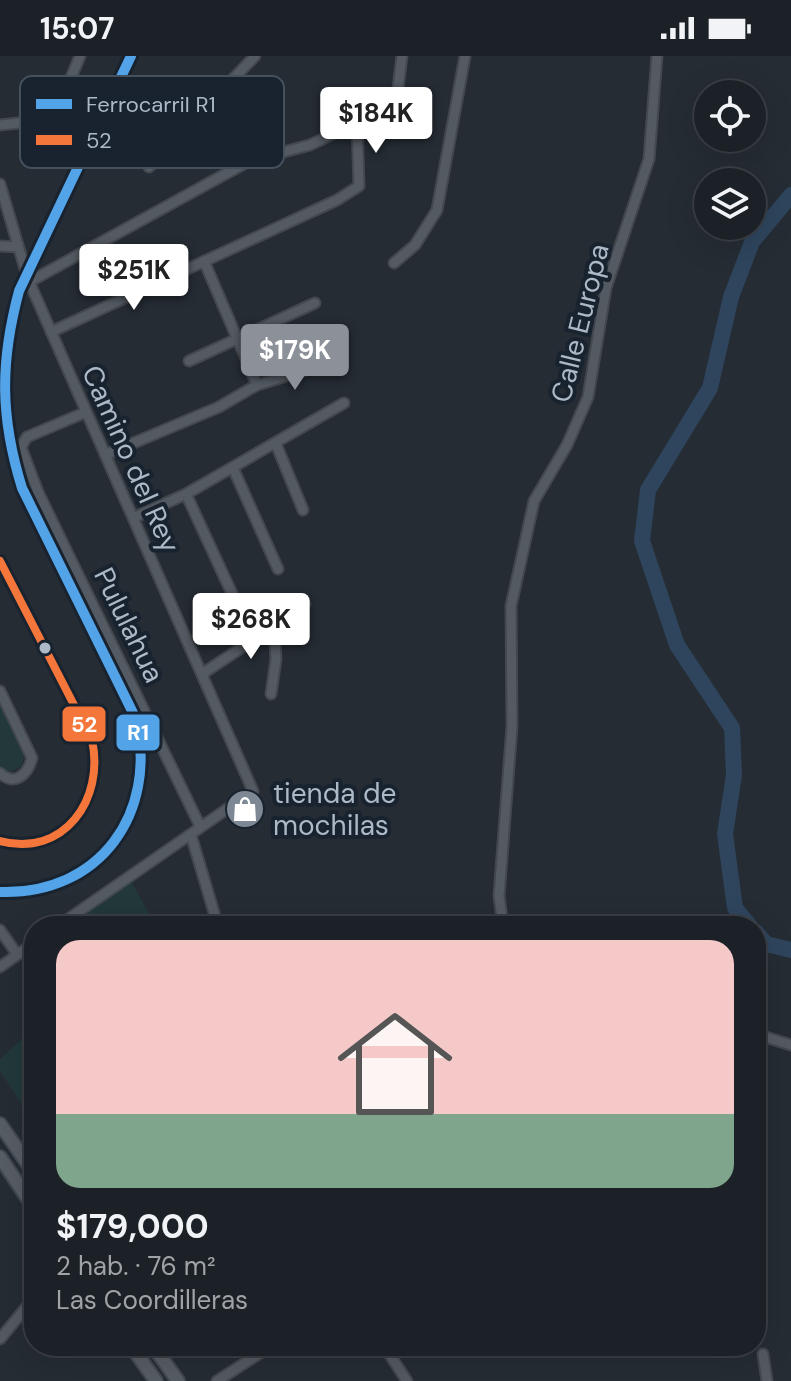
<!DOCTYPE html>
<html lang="es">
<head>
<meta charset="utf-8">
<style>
	:root { --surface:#1c2127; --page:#25292f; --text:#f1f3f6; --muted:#a0a3a7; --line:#3a3e44; --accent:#8c9099 }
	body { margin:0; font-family:"DM Sans",sans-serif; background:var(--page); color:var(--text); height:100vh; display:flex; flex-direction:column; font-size:30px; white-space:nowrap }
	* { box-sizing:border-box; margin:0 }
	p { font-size:26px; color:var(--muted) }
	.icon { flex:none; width:44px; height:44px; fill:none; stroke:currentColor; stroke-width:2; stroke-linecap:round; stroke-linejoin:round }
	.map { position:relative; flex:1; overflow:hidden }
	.panel { position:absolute; left:24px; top:860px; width:742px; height:440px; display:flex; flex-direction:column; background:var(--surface); border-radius:32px; box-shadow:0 8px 32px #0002,0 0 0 2px var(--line) }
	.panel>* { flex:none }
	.tools { position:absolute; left:694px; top:24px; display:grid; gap:16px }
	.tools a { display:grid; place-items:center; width:72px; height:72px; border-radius:50%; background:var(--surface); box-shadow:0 8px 32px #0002,0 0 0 2px var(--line); font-size:40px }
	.price { position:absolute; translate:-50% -68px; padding:0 18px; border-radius:8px; background:#fff; color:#222; font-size:26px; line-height:52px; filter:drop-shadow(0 2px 4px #0008) }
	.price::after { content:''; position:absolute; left:50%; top:48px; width:24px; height:18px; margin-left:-12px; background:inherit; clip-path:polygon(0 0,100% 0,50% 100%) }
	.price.on { background:var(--accent); color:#fff }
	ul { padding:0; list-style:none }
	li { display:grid; align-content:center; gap:16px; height:424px; padding:0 32px }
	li+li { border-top:2px solid var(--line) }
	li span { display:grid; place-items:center; height:248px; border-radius:24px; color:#555 }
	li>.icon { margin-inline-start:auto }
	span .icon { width:144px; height:144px; fill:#fffc; stroke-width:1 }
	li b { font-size:34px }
	.status { display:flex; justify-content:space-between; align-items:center; height:56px; padding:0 40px; background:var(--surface); direction:ltr }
	.status svg { height:22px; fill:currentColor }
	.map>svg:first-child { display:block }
	.green { fill:#22383a }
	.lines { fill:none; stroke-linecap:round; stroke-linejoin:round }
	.river { stroke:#2e455d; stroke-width:16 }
	.minor-casing { stroke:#43484e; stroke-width:13 }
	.major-casing { stroke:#424951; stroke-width:16 }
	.minor { stroke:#545a62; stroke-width:9 }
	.major { stroke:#575d64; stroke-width:12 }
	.bus-1-casing { stroke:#18232f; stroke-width:14 }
	.bus-1 { stroke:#f5763a; stroke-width:8 }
	.rail-1-casing { stroke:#18232f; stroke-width:16 }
	.rail-1 { stroke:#53a3e8; stroke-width:10 }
	.bus-dot { fill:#adb9c7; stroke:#18232f; stroke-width:3 }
	.labels { text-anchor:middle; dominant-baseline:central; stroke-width:8; stroke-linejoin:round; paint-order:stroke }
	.street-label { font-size:28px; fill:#adb9c7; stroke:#18232f }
	.poi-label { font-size:28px; fill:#adb9c7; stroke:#18232f; text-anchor:start }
	.key { fill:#18232f; stroke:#45505d; stroke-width:2 }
	.key-label { font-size:22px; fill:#adb9c7 }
	.line-badge { stroke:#18232f; stroke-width:3 }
	.badge-label { font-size:22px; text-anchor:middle; font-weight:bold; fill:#fff }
</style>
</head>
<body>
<div class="status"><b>15:07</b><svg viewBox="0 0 49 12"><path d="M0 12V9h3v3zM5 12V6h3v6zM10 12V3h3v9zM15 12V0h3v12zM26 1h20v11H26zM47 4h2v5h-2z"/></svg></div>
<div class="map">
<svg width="791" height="1325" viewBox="0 0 791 1325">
	<rect width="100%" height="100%" fill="#252c34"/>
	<path class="green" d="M0 649 24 700 21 710 11 716 0 711Z
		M128 820 156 870H58Z
		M34 972V1066H33L0 1015V1003Z"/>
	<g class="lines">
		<path class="river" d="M750 870 735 852 725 778 734 719 732 672 677 589 642 485 648 434 710 332 731 241 752 186 791 139
			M756 876 766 888 791 894"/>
		<g class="minor-casing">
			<path id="minor" d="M0 69 54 63 80 0
				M149 111 255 0
				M0 128 28 223 253 735 58 870
				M0 190 17 191
				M204 205 257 329
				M394 207 415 189 437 154 465 0
				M29 226 249 105 310 89 369 61 395 56 402 0
				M51 276 337 144 359 130 357 68
				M189 305 315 247
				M86 356 27 381 21 391 38 436 200 770
				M276 388 303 454
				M105 399 219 351 257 329 329 307
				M233 412 278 513
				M186 438 235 544
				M133 462 186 438 344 347
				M0 505 92 684C105 743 64 802 0 785
				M274 570 305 548
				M202 618 274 570 276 603 271 638
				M0 635 32 702C28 718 15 731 0 717
				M191 779 218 870
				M503 870 499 840 512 670 511 550 534 445 567 389 588 341 606 232 649 103 657 0
				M0 874 17 898
				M0 911 34 887
				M756 978 791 989
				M0 1283 34 1242
				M384 1290 407 1325
				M763 1298 767 1325
				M217 1325 271 1290"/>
		</g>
		<g class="major-casing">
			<path id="major" d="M0 1068 34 1117
				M0 1101 34 1152
				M131 1290 156 1325
				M153 1290 178 1325"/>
		</g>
		<use href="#minor" class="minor"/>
		<use href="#major" class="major"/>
		<g class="bus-1-casing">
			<path id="bus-1" d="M0 505 92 684C105 743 64 802 0 785"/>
		</g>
		<use href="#bus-1" class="bus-1"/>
		<g class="rail-1-casing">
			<path id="rail-1" d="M0 836C100 839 158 757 136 663L22 432C0 361 0 306 19 235L131 0"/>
		</g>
		<use href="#rail-1" class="rail-1"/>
	</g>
	<defs>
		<g id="shop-disc" transform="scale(2)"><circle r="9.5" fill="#7d8894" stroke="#18232f"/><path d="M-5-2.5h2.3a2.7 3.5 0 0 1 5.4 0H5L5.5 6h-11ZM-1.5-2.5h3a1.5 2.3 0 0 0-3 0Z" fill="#fff"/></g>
	</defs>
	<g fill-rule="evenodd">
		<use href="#shop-disc" x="245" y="753"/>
	</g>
	<circle class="bus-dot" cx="45" cy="592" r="7"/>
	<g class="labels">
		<g class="street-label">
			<text transform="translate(580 267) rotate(-76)">Calle Europa</text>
			<text transform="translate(131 403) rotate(66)">Camino del Rey</text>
			<text transform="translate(129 569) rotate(64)">Pululahua</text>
		</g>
		<g class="poi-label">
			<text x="273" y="737">tienda de<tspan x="273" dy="32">mochilas</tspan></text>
		</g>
	</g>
	<rect x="20" y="20" width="264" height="92" rx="12" class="key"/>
	<rect x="36" y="43" width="36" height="10" fill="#53a3e8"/>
	<rect x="36" y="79" width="36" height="10" fill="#f5763a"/>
	<g class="key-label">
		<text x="86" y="56">Ferrocarril R1</text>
		<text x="86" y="92">52</text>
	</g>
	<g class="line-badge">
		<rect x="61" y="649" width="46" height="38" rx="8" fill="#f5763a"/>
		<rect x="115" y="657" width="46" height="39" rx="8" fill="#53a3e8"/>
	</g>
	<g class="badge-label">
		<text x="84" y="676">52</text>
		<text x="138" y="684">R1</text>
	</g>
</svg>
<div class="tools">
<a><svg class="icon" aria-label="locate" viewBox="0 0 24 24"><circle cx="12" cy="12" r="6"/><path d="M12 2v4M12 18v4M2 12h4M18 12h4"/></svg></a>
<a><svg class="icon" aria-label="layers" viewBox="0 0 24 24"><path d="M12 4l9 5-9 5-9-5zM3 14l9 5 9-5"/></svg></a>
</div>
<b class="price" style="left:376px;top:99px">$184K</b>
<b class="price" style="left:134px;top:256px">$251K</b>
<b class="price on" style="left:295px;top:336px">$179K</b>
<b class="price" style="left:251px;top:605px">$268K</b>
<section class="panel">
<ul>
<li><span style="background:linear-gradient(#f6c9c9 70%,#7fa58c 0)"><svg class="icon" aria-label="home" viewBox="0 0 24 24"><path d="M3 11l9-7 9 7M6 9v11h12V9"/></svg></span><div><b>$179,000</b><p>2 hab. · 76 m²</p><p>Las Coordilleras</p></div></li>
</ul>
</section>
</div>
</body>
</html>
